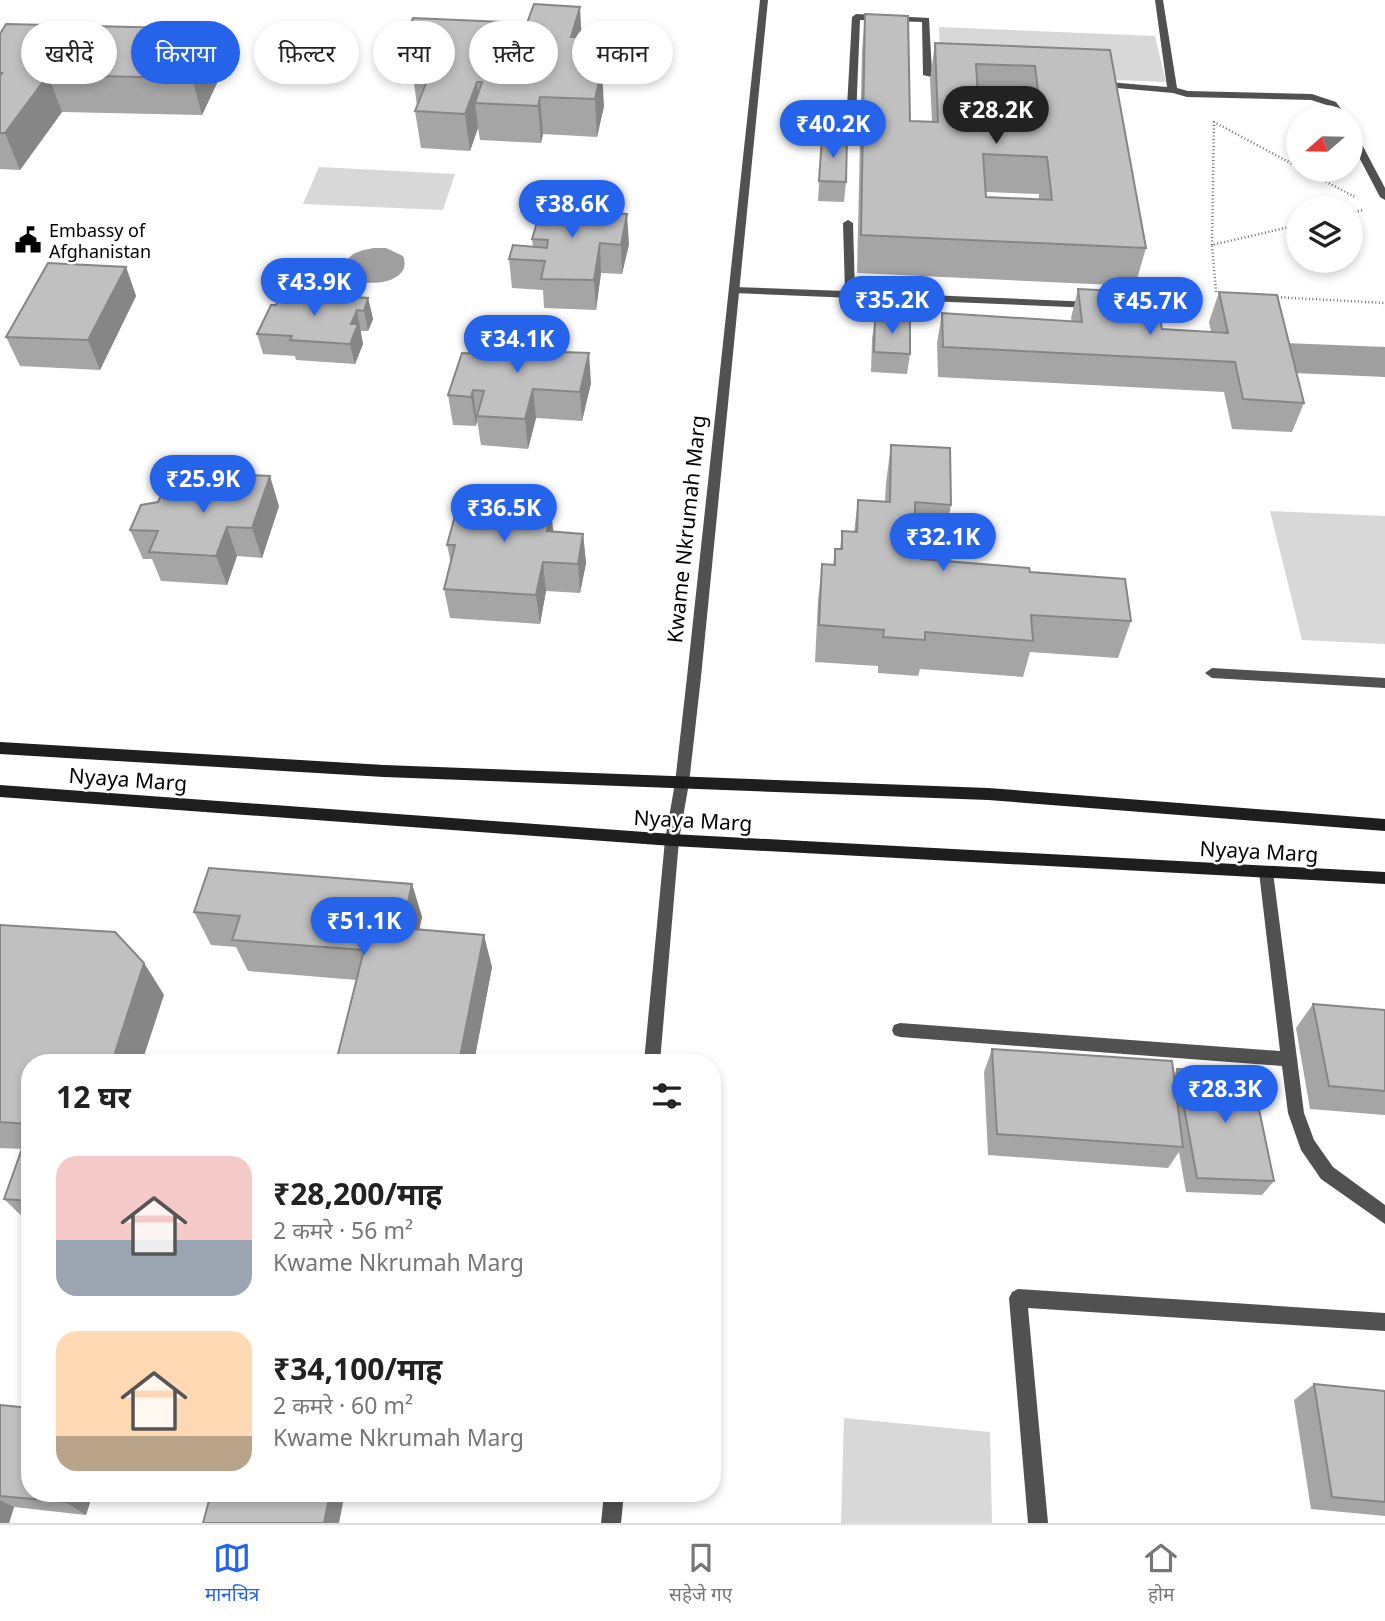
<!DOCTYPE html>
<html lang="hi">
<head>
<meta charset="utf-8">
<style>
	:root { --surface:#fff; --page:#f2f2f2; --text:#222; --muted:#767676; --line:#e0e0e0; --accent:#2563eb }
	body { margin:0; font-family:"Noto Sans","Noto Sans Devanagari",sans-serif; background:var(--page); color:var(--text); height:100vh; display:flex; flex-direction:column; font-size:26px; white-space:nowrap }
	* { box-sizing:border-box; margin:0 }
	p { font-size:23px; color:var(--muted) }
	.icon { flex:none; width:38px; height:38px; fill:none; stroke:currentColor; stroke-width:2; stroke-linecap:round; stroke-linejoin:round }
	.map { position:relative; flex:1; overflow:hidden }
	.sheet { position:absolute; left:21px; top:1054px; width:700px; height:448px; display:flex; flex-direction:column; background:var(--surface); border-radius:28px; box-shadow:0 4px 10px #0003 }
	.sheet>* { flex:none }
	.hud { position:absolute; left:21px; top:21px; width:700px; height:63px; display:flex; gap:14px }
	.needle { width:46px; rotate:250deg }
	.tools { position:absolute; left:1286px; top:105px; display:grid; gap:14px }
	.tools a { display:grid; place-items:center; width:77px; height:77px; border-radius:50%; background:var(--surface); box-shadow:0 4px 10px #0003; font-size:35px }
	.price { position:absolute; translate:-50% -60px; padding:0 16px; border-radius:24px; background:var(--accent); color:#fff; font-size:23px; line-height:46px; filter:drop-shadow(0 2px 4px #0008) }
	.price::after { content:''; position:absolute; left:50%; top:42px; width:21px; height:16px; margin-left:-10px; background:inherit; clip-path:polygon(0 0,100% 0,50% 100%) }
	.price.current { background:#222; color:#fff }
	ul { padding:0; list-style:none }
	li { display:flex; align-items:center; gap:21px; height:175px; padding:0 35px }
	li span { display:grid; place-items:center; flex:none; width:196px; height:140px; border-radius:21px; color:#555 }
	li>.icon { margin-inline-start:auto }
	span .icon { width:84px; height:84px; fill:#fffc; stroke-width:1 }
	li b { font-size:30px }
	h2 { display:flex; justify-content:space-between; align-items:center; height:84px; padding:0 35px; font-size:30px }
	.chip { padding:0 24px; border-radius:32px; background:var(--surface); box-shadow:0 4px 10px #0003; font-size:24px; line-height:63px }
	.chip.current { background:var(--accent); color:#fff }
	.tabs { display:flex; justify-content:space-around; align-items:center; height:98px; border-top:2px solid var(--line); background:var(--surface); font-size:19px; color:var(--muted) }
	.tabs a { display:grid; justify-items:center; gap:4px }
	.tabs .current { color:var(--accent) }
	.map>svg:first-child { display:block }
	.green { fill:#d8d8d8 }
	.water { fill:#9f9f9f }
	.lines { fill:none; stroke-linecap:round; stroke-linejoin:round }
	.path { stroke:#737373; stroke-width:2.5; stroke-dasharray:1 2.5; stroke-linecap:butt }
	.lane { fill:#515151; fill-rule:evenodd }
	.street { fill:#515151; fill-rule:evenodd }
	.secondary { fill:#1e1e1e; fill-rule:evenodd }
	.wall { fill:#a5a5a5; fill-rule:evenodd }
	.shaded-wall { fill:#868686 }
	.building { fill:#c0c0c0; stroke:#868686; stroke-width:2; fill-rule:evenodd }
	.labels { text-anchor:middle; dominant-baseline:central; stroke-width:5; stroke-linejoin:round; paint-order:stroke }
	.far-poi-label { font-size:18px; fill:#000; stroke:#fff; text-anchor:start }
	.street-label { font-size:21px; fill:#000; stroke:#fff }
</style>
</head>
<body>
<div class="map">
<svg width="1385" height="1523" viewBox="0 0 1385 1523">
	<rect width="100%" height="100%" fill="#fff"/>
	<path class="green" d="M939 27 1155 36 1166 82 941 73Z
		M319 167 455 174 443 210 303 204Z
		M1270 511 1385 516V644L1302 640Z
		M844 1418 990 1432 992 1523H841Z"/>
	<path class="water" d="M374 248H386L403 256C417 291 333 290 346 263 350 252 363 250 374 248Z
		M1285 343 1385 347V377L1294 373Z"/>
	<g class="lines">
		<path class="path" d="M1304 170 1355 197
			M1351 213 1363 210
			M1212 245 1214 122 1298 167
			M1216 292 1212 245 1298 225
			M1274 297 1385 303"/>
		<path class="lane" d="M1155 0H1163L1177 88 1188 91 1312 94 1336 102 1347 117H1337L1330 106 1311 100 1187 97 1173 93 1094 86 1092 84 1097 81 1167 87Z
			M856 14 929 18 932 73 953 78 948 81 923 75 922 22 860 20 855 143 850 146 845 143 852 17Z
			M1351 130 1356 133 1385 188V200L1380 197 1351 142Z
			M848 220 853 223 855 292 1093 302 1098 305 1093 308 734 293 729 290 734 287 845 291 843 223Z
			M1141 304 1184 305 1189 308 1184 311 1137 309 1136 307Z
			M1212 668 1385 678V688L1212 678 1205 673Z
			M1266 866 1271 868 1273 872 1304 1113 1314 1140 1333 1167 1385 1205V1224L1321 1179 1301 1150 1288 1113 1282 1066 900 1037 894 1035 892 1030 894 1025 900 1023 1280 1051 1259 872 1261 868Z
			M1018 1289 1385 1313V1331L1028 1308 1048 1523H1028L1009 1298 1012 1292Z"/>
		<path class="street" d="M760 0H768L701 677 689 783 679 840 660 1062H644L665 840 675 783 687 677Z
			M604 1493H624L621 1523H601Z"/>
		<path class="secondary" d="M0 742 384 765 988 788 1385 819V831L988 800 384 777 0 754Z
			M0 785 672 834 1385 872V884L672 846 0 797Z"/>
	</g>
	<path class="wall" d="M865 14 910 121 932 122 930 79 935 43 1110 50 1146 248 1135 286 857 273 862 51ZM978 101 1028 103 1030 115 979 113ZM986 192 1039 194V199L986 197Z
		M216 29 225 66 202 115 62 112 20 170 0 169V34Z
		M582 37H589L591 69 604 106 597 137 543 134 541 143 480 140 478 128 470 151 421 148 415 111 417 106 414 83 407 82 401 45Z
		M822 137 846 182 844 202 818 201Z
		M604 206 605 213 629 244 622 274 601 273 596 310 544 308 543 290 512 288 509 259 533 247 532 239 553 210Z
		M126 267 136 296 100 370 20 366 6 337Z
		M1078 289 1162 329 1211 332 1209 322 1219 292 1304 403 1292 432 1232 429 1224 392 938 377 937 343 942 313 1072 321 1071 318Z
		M368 298 373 319 368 331H361L360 333 363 344 355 364 296 360 295 356 263 354 257 334 276 305Z
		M875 318 910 354 907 374 871 372 872 339Z
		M566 352 591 383 582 421 536 418 528 449 481 445 477 420 476 426 453 425 448 395 483 354Z
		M891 445 951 505 944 543 921 541V559L1030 572 1131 621 1118 658 1030 652 1023 677 920 669 918 676 878 673V666L815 662 818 601 822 564 833 565 835 549H840L842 531 854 532 858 500 885 501 886 483Z
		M158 502 279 506 262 558 237 556 227 585 161 581 152 559H143L130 530Z
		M527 507 554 532 583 534 586 563 580 593 546 591 540 624 450 618 444 589 451 563 447 545Z
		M412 884 422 917 419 929 492 967 474 1062H336L357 980 248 971 236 947 211 945 194 912Z
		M0 925 144 963 164 995 30 1062V1224L4 1199 22 1149 0 1148Z
		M1313 1004 1385 1010V1115L1310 1109 1296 1028Z
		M992 1049 1174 1075 1177 1069 1274 1181 1262 1195 1186 1192 1179 1152 1168 1168 988 1155 984 1072Z
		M1314 1384 1385 1391V1516L1311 1509 1294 1400Z
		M0 1405 93 1493 86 1515 14 1507 9 1523H0Z"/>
	<path class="shaded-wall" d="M580 7 582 43 571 37Z
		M216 29 225 66 202 115 192 78Z
		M589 37 591 74 587 99 585 62Z
		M602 69 604 106 597 137 595 99Z
		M48 75 62 112 20 170 5 133Z
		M477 82 479 103H475L478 128 470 151 465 114Z
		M540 97 543 134 541 143 538 106Z
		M627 214 629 244 622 274 621 245Z
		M600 243 601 273 596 310 594 280Z
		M126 267 136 296 100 370 88 340Z
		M368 298 373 319 368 331 364 311Z
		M357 310 363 344 355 364 350 344 351 324Z
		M589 353 591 383 582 421 580 392Z
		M533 389 536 418 528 449 525 419Z
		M473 390 477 420 476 426 471 397Z
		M270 476 279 506 262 558 252 528Z
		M525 494 528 523 522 507Z
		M551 509 554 538 547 531Z
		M227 527 237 556 227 585 216 556Z
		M583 534 586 563 580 593 578 564Z
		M543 562 546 591 540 624 536 595Z
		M412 884 422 917 412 960 402 928Z
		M484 935 492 967 474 1062H459Z
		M144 963 164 995 142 1062H112Z
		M68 1493H93L86 1515 65 1502Z
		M330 1493H345L339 1523H324Z
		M0 1500 14 1507 9 1523H0Z"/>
	<path class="building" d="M534 4 580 7 571 37H589L585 62H578L577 68 602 69 595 99 540 97 538 106 475 103 482 82H477L465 114 415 111 429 76H412L425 47 401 45 413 18 527 23Z
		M865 14 908 16 910 121 938 122 935 43 1110 50 1146 248 861 235ZM976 64 1035 66 1041 116 979 113ZM983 154 1047 157 1052 200 986 197Z
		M6 24 216 29 192 78 48 75 5 133H0V76L2 73H0V34Z
		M822 137 847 138 846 182 819 181Z
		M554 204 604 206 603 213 627 214 621 245 600 243 594 280 541 279 545 261 509 259 513 245 547 248 548 240 532 239 541 209 553 210Z
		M48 263 126 267 88 340 6 337Z
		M1078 289 1155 293 1162 329 1228 333 1219 292 1277 295 1304 403 1243 399 1235 362 943 347 942 313 1082 322Z
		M282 292 368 298 364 311 357 310 351 324H358L350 344 290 340 292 336 257 334 271 305H276Z
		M875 318 910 320V354L874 352Z
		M488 338 565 344 563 352 589 353 580 392 533 389 525 419 477 416 484 391 473 390 471 397 448 395 462 353 483 354Z
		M891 445 950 448 951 505 915 502V536H921V559L1029 568 1030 572 1125 579 1131 621 1031 615 1033 641 925 632V640L883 637 884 630 819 625 822 564 835 565V549H842V531L857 532 858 500 890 502Z
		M207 473 270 476 252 528 227 527 216 556 149 552 158 531 130 530 141 505 158 502 161 496 198 498Z
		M462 490 525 494 522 507 551 509 547 531 583 534 578 564 543 562 536 595 444 589 455 545H447Z
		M209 868 412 884 402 928 484 935 459 1062H336L364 950 232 940 240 916 194 912Z
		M0 925 115 932 144 963 112 1062H30V1124L0 1122Z
		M1313 1004 1385 1010V1091L1329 1086Z
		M992 1049 1172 1061 1183 1147 997 1134Z
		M1177 1069 1251 1071 1274 1181 1197 1178Z
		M30 1126V1201L4 1199Z
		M1314 1384 1385 1391V1502L1332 1497Z
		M0 1405 30 1408V1493H68L65 1502 0 1496Z
		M211 1493H330L324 1523H203Z"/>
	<defs>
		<g id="civic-bare" transform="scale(2.1)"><path d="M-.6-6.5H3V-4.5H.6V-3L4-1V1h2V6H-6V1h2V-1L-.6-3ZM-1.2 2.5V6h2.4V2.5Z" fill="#000" stroke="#fff" stroke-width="2.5" paint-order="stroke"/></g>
	</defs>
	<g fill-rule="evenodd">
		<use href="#civic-bare" x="28" y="240"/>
	</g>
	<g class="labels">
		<g class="far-poi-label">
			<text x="49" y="230">Embassy of<tspan x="49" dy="21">Afghanistan</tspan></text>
		</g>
		<g class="street-label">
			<text transform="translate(686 529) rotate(-84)">Kwame Nkrumah Marg</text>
			<text transform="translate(128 779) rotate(4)">Nyaya Marg</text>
			<text transform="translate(693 820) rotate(3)">Nyaya Marg</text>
			<text transform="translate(1259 851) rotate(3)">Nyaya Marg</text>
		</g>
	</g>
</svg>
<div class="tools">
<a><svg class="needle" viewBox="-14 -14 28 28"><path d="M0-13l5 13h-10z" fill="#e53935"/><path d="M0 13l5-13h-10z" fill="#767676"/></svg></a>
<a><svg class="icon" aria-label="layers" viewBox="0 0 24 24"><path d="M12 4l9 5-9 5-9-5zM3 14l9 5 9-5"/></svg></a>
</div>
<b class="price current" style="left:996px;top:146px">₹28.2K</b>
<b class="price" style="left:833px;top:160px">₹40.2K</b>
<b class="price" style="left:572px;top:240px">₹38.6K</b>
<b class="price" style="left:314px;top:318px">₹43.9K</b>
<b class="price" style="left:892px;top:336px">₹35.2K</b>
<b class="price" style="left:1150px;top:337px">₹45.7K</b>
<b class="price" style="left:517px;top:375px">₹34.1K</b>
<b class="price" style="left:203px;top:515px">₹25.9K</b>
<b class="price" style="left:504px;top:544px">₹36.5K</b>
<b class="price" style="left:943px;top:573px">₹32.1K</b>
<b class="price" style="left:364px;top:957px">₹51.1K</b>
<b class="price" style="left:1225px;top:1125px">₹28.3K</b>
<div class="hud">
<a class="chip">खरीदें</a>
<a class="chip current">किराया</a>
<a class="chip">फ़िल्टर</a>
<a class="chip">नया</a>
<a class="chip">फ़्लैट</a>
<a class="chip">मकान</a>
</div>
<section class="sheet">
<h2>12 घर<svg class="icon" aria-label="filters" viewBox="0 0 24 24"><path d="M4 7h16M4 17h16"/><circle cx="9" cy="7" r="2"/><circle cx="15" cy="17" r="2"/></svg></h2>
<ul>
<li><span style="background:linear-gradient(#f6c9c9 60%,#9aa5b1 0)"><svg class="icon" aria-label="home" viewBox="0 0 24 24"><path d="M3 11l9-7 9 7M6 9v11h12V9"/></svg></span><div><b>₹28,200/माह</b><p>2 कमरे · 56 m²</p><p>Kwame Nkrumah Marg</p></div></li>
<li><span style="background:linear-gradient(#ffd9b3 75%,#b9a48a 0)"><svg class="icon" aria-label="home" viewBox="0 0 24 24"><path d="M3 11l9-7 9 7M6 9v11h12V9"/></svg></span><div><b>₹34,100/माह</b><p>2 कमरे · 60 m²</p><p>Kwame Nkrumah Marg</p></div></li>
</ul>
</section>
</div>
<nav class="tabs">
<a class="current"><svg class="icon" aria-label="map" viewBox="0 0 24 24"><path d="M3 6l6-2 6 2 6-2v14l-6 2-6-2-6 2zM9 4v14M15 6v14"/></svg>मानचित्र</a>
<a><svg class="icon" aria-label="saved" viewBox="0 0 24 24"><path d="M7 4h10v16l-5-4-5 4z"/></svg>सहेजे गए</a>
<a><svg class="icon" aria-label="home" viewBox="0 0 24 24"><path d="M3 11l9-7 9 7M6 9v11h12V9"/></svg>होम</a>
</nav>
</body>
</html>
